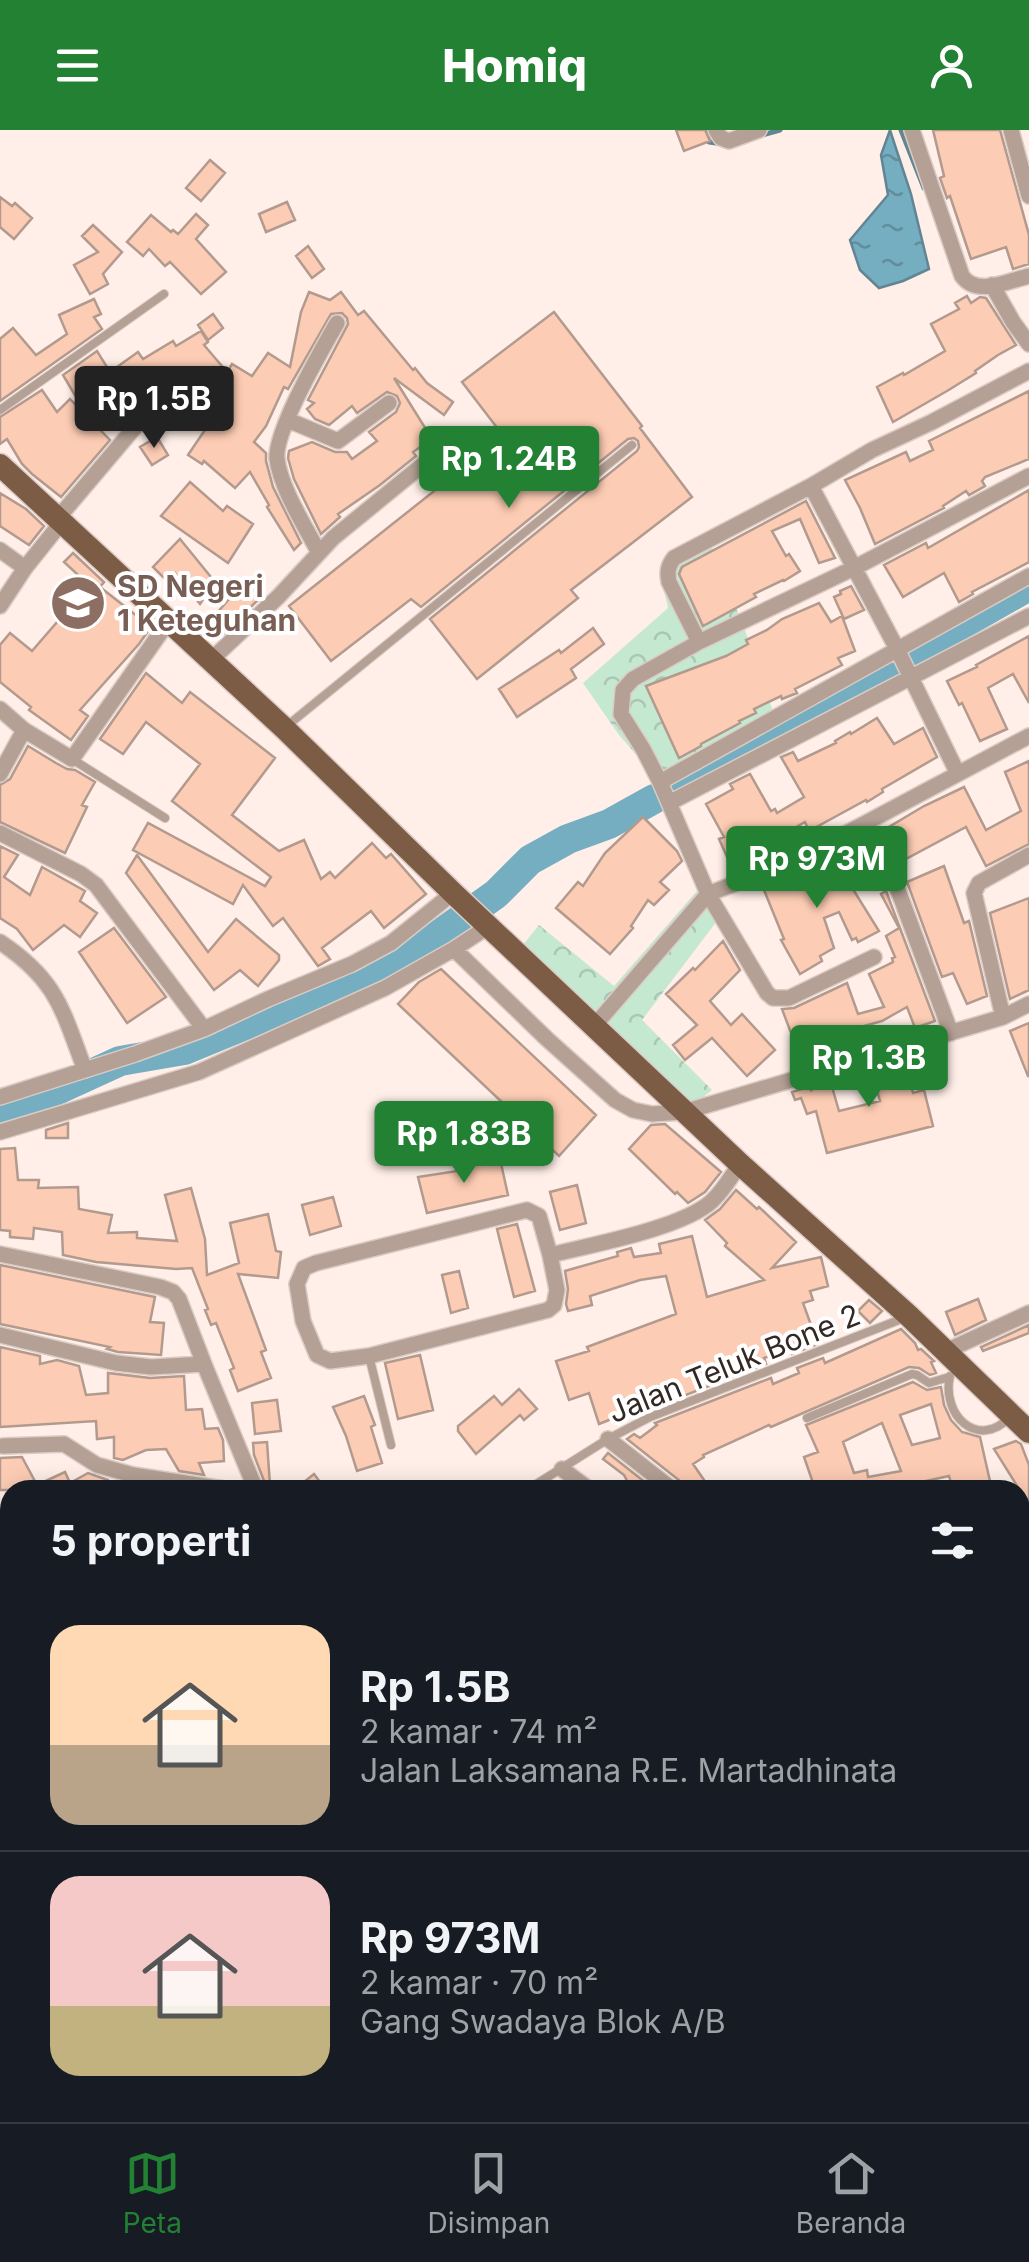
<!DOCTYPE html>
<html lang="id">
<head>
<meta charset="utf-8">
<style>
	:root { --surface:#171b24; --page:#242831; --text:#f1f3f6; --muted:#9ea1a6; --line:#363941; --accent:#228133 }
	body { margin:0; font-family:Inter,sans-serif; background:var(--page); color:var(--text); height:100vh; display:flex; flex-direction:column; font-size:38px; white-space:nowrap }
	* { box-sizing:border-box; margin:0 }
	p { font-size:32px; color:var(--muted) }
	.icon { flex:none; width:55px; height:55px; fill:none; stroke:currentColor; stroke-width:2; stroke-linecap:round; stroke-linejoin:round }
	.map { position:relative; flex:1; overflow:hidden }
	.drawer { position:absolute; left:0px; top:1350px; width:1030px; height:642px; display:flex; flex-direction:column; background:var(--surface); border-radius:30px 30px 0 0; box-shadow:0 5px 25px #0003 }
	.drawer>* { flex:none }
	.price { position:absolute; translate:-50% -85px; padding:0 22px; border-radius:10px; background:var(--accent); color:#fff; font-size:32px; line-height:65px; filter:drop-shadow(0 2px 5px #0008) }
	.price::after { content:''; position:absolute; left:50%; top:60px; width:30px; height:22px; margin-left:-15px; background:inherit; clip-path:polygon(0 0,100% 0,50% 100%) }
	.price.on { background:#222; color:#fff }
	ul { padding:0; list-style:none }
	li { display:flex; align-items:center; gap:30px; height:250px; padding:0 50px }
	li+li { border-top:2px solid var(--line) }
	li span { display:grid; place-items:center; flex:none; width:280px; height:200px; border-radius:30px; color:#555 }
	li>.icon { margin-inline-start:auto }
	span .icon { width:120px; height:120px; fill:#fffc; stroke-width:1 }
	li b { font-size:42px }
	h2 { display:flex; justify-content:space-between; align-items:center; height:120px; padding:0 50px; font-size:42px }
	header { display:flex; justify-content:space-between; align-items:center; height:130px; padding:0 50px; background:var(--accent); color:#fff; font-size:45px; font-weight:800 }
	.menu { display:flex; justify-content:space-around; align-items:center; height:140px; border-top:2px solid var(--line); background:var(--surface); font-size:28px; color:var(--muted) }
	.menu a { display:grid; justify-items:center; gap:5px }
	.menu .on { color:var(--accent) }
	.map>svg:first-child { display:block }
	.park { fill:url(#park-crowns) }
	.water { fill:url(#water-ripples); stroke:#618592; stroke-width:2.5 }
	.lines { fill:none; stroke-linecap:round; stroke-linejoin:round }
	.stream { stroke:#618592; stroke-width:5 }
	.river { stroke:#75adc1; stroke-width:30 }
	.building { fill:#fdccb4; stroke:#b29a8e; stroke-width:2.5; fill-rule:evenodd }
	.service-casing { stroke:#dacbc5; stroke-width:10 }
	.minor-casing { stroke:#dacbc5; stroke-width:18 }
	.primary-casing { stroke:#dacbc5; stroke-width:25 }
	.service { stroke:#b4a094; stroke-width:8 }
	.minor { stroke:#b4a094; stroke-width:15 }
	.primary { stroke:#7d5c46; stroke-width:22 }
	.labels { text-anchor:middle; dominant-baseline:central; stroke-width:8; stroke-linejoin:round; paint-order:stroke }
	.education-label { font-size:30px; font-weight:bold; fill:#785e54; stroke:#fff; text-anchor:start }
	.street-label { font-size:30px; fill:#322824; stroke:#fff }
</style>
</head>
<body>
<header><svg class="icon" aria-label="menu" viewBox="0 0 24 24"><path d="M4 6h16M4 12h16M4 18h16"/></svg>Homiq<svg class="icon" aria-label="person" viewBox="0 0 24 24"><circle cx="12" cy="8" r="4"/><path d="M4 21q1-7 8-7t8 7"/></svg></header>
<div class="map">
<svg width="1029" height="1992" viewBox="0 0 1029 1992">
	<defs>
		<pattern id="park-crowns" width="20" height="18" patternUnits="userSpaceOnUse" patternTransform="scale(2.5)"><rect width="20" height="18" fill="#c4e8d0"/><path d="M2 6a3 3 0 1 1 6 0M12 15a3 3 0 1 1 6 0" fill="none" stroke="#a9c7b2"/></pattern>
		<pattern id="water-ripples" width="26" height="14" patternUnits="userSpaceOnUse" patternTransform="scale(2.5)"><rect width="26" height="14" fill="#75adc1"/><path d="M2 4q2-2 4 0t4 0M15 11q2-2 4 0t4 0" fill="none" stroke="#618d9d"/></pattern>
	</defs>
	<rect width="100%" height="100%" fill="#ffefe8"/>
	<path class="park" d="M709 410 746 503 775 587 660 652 619 605 583 553 668 478 660 441Z
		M697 761 720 787 642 890 712 960 691 977 522 816 539 795 614 856Z"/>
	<path class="water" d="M890 0 911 64 929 139 903 151 879 158 860 140 850 110 888 65 881 25Z"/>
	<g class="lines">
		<path class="stream" d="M705 0 709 12 723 14
			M901 0 924 58
			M762 5 780 0"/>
		<path class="river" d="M667 662 1029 456
			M0 986 120 931 184 920 323 863 387 842 496 764 530 730 568 709 609 694 654 669"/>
	</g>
	<path class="building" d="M676 0H705L710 11 684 21Z
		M933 0H1000L1029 105V134L1013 139 1006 117 971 129 950 66 947 68 940 48 944 46Z
		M210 30 225 43 201 71 186 58Z
		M0 67 12 76 15 73 32 88 14 109 0 97Z
		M287 72 295 90 266 102 259 84Z
		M196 84 208 95 196 109 226 142 201 164 170 132 165 136 149 119 143 126 127 112 151 85 171 102 173 100 178 104Z
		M93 95 122 122 103 144 108 154 90 164 74 135 98 122 82 106Z
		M308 116 324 139 312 148 296 126Z
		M309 162 330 170 341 162 358 185 364 181 413 240 415 238 427 253 453 272 444 285 394 248 432 309 413 322 416 326 380 355 338 384 340 387 321 404 294 349 288 328 289 321 312 312 335 322H347L352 329 377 311 369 302 396 282 400 273 397 266 387 262 357 283 352 276 329 295 315 289 307 279 314 273 308 270 348 194 347 188 342 183 331 184 288 259 284 257 266 296 254 312 266 323V331L273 357 301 413 294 420 267 377 269 375 250 342 235 358 204 331 202 334 188 325 228 266 160 302 141 268 117 284 97 255 76 267 63 245 97 221 110 242 138 222 143 229 173 211 176 216 201 201 208 212 204 215 227 242 232 234 252 246 268 223 290 237 301 182Z
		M967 166 971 173 980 167 986 168 1016 215 998 225 975 241 976 243 947 261 893 292 877 257 903 243 904 245 945 221 931 194 959 179 955 173Z
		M94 169 101 184 94 187 102 199 0 271V209L13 198 36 225 67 204 59 185Z
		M554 182 642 296 640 298 692 367 571 460 578 468 477 549 430 489 637 321 639 317 638 311 634 308 628 309 421 477 411 469 331 531 289 476 501 308 508 312 462 252Z
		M213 184 223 198 208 210 198 195Z
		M42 260 57 282 70 269 110 310 61 367 32 344 22 334 7 309 0 314V287Z
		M1029 261V329L985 347 982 351 985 356 969 365 966 361 943 376 944 378 875 414 860 378 845 350 906 322 910 331 933 320 929 311Z
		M157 307 168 325 152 335 140 317Z
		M190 352 223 381 227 376 253 394 228 433 161 386Z
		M1029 360V432L972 462 973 464 959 472 944 443 903 467 884 435 926 413 928 418Z
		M0 363 26 379 44 396 29 415 0 396Z
		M806 371 835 428 819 433 800 389 772 401 786 426 789 424 800 441 784 451 783 450 754 464 756 467 703 496 679 444 682 437Z
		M180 409 215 452 200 474 175 443 167 451 153 437Z
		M73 423 104 452 100 457 151 497 139 514 80 580 88 586 71 610 29 580 31 577 0 552V515L10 503 32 521 89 455 64 432Z
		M242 454H247L261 467 224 503 210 491Z
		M851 456 864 480 844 489 834 467 841 464 840 461Z
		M819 473 831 492 842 486 855 521 838 528 842 535 795 559 797 563 782 569 781 566 754 579 756 583 739 591 740 593 701 614V616L679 628 646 556 726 526 748 514 746 510 767 500 782 489Z
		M593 498 604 514 571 539 576 548 517 587 499 559 559 520 561 523Z
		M1029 506V573L1013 544 988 558 1007 599 980 611 962 573 959 575 947 551 977 537 976 535Z
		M146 543 182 573 190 562 275 628 232 685 279 721 304 710 321 749 330 742 335 748 372 713 386 728 391 724 426 764 384 798 371 781 322 818 330 829 318 836 283 788 273 796 243 755 233 774 133 720 148 693 265 756 271 747 172 671 200 634 146 592 123 624 100 609Z
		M877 588 894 614 923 598 937 627 882 659 883 662 867 672 866 670 809 701 805 692 761 717 764 723 732 738 719 709 724 707 706 674 733 659 730 654 750 644 771 681 775 679 777 683 804 667 781 627 793 622 798 631 836 613 835 611 850 602 851 604Z
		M28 616 56 633 67 639 75 640 95 652 82 675 87 677 65 723 0 692V655L10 649Z
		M1029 631V714L986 736 966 697 872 747 853 712 875 701 877 704 924 676 964 657 986 700 1021 681 1005 642Z
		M643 687 677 721 682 731 660 752 669 760 654 775 648 770 631 796 633 798 610 824 556 778 578 752 583 756 605 723Z
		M0 716 18 725 4 747 30 765 42 737 85 761 80 771 97 783 80 807 64 795 33 820 17 799 0 788Z
		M831 724 879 801 858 812 856 808 852 810 839 782 824 788 834 818 820 826 822 831 800 844 781 810 784 809 764 760 799 743Z
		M137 725 208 822 236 789 279 825V830L258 856 240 840 214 860 126 743Z
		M944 736 964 793 969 791 987 866 967 874 953 843 942 847 907 752Z
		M886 761 935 891 915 898 907 877 882 891 860 897 864 910 822 924 824 929 803 935 782 879 794 878 847 853 858 884 884 877 869 844 893 832 892 828 895 827 886 806 899 798 881 764Z
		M1029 768V860L1010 869 990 783Z
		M114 798 166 867 127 893 79 822Z
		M723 811 740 840 710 871 731 895 742 884 775 920 747 946 712 908 685 930 673 915 697 895 666 864 693 838 695 840Z
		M441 839 596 985 559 1026 398 874 419 852Z
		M1029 893V946H1028L1010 901Z
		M904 928 913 963 924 960 933 996 827 1023 816 981 807 984 801 968 795 970 792 962 808 957 812 961 810 956 830 950 839 981 880 971 871 938Z
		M68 993V1008H46V1000Z
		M665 994 721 1042 705 1062 688 1073 677 1062 675 1064 629 1019 651 995Z
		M15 1018 18 1050H39L38 1058 78 1057 79 1079 112 1085 108 1103 137 1102V1108L177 1111 165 1065 191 1058 205 1109 207 1145 239 1133 230 1093 268 1084 276 1121 281 1122 278 1148 238 1144 266 1220 261 1222 271 1248 238 1261 230 1240 234 1238 216 1193 211 1195 205 1180 208 1179 192 1138 176 1139 96 1132 63 1125 62 1102 34 1098 33 1109 10 1107V1101L0 1100V1019Z
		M500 1029 508 1065 427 1083 418 1047 464 1040V1036Z
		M577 1055 586 1093 560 1100 550 1062Z
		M736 1060 757 1079 759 1077 796 1112 772 1138 821 1127 828 1156 810 1161 813 1170 803 1173 818 1214 792 1224 790 1219 764 1228 766 1234 647 1280 644 1276 599 1294 589 1263 569 1270 556 1231 589 1221 587 1217 676 1184 666 1146 640 1150 590 1166 592 1175 568 1181 566 1174 568 1159 565 1141 618 1126 617 1122 631 1118 634 1127 661 1123 659 1114 692 1106 707 1167 764 1150 725 1116 727 1113 705 1090 720 1079Z
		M333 1067 341 1096 310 1105 302 1075Z
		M517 1094 535 1161 514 1167 497 1099Z
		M0 1135 155 1167 150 1192 164 1193 161 1225 118 1222 107 1219 110 1217 0 1194Z
		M459 1141 468 1178 451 1183 442 1145Z
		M978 1169 986 1190 955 1205 946 1182Z
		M869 1170 882 1181 870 1193 858 1181Z
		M1029 1195V1203L983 1221 981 1217Z
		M901 1199 915 1213 918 1220 921 1219 934 1231 931 1232 936 1243 930 1245 919 1238 909 1237 771 1297 769 1295 703 1325 704 1327 693 1334 711 1360H684L680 1351 627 1309 634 1304 640 1308 657 1295 655 1293 771 1248 773 1254 799 1243 797 1238 823 1228 825 1233Z
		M0 1217 40 1226V1234L57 1230 79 1236 86 1265 108 1263V1243L150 1248 184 1246 186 1280 202 1279 205 1299 218 1298 223 1310 224 1331 199 1333 204 1345 179 1341 166 1319 146 1320 123 1330 114 1328V1307L97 1309 96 1291 0 1297Z
		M420 1225 433 1280 398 1289 385 1233Z
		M913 1252 927 1260 941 1257 944 1275 951 1290 962 1302 980 1307 992 1360H953L949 1346 903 1356 904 1360H789V1358L812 1350 804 1327 818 1322 806 1295ZM931 1274 940 1308 912 1315 900 1285ZM882 1293 901 1341 868 1347 867 1340 854 1343 843 1312Z
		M519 1259 537 1279 524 1290 520 1285 476 1324 458 1301V1296L494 1266 502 1275Z
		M364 1266 375 1295 371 1297 382 1333 357 1341 346 1306 333 1277Z
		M277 1270 281 1301 255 1304 252 1273Z
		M1016 1311 1021 1314 1029 1335V1375L994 1319Z
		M267 1312 270 1355 266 1356 254 1325 253 1313Z
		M608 1323 655 1360H632L624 1345 603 1329Z
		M22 1327 37 1355 65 1342 70 1353 88 1343 108 1350 112 1360H0V1328Z
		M314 1344 326 1360H294Z"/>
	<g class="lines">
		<g class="service-casing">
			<path id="service" d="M0 280 164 164
				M288 595 632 315
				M72 629 165 688
				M369 1226 391 1315
				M950 1246C941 1284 977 1321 1010 1287
				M807 1288 912 1244 917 1245 929 1253 949 1247
				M527 1360 608 1309 650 1287 904 1188
				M0 1784 10 1776"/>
		</g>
		<g class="minor-casing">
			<path id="minor" d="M716 0 721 8 729 11 759 0
				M912 0 962 146C977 167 1007 151 1029 146
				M1011 0 1029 66
				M992 155 1013 192 1029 214
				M288 290 338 311 389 273
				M811 356 897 519 958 644
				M58 388 141 290
				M0 420 25 438
				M319 423C305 396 281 359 277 329 274 302 322 219 337 193
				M0 476 25 438 61 393
				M699 512 669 452C667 442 668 436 674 428L811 356 872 320 932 292 1029 241
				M211 530 278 467 333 408 426 332
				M0 579 24 600 72 629 168 492
				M0 644 24 600
				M660 652 1029 446
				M669 673 1029 486
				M0 703 81 744 96 755 204 899
				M895 752 951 903
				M0 812C57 850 62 879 85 940
				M454 819 547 909 615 970 633 980 652 984 684 982 1003 887 1029 874
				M874 827 789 868H773L767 863 708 764 660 652 643 619 621 584 623 560 633 549 699 512 854 438 1029 346
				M1003 887 974 763 979 753 1029 725
				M595 895 708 764 798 729 1029 606
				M0 967 135 924 204 899 268 869 352 834 391 813 453 763
				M0 1002 199 942 385 858 454 819 489 796
				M0 1124 160 1157 173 1162 179 1169 204 1234
				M550 1125 557 1160 554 1175 548 1180 369 1226 330 1231 317 1225 303 1191 297 1154 304 1138 316 1133 527 1080 539 1086 550 1125C591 1115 683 1098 712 1071 723 1061 731 1047 740 1034
				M0 1205 116 1233 151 1237 204 1234 256 1360
				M946 1221 1029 1183
				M608 1309 673 1360
				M3 1316 64 1314 97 1335 133 1345 230 1360
				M562 1339 590 1360
				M133 1360 157 1349
				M0 1429 10 1423
				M1020 1505 1029 1503
				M1020 1579 1029 1592
				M0 1586 10 1579
				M1020 1631 1029 1626
				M0 1658 10 1651
				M0 1707 10 1721
				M1020 1750 1029 1742
				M0 1854 10 1850
				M1020 1863H1029
				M0 1901 10 1932
				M0 1952 10 1949
				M1020 1978H1029
				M26 1982 30 1992
				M224 1982 228 1992
				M319 1982 324 1992
				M530 1982 539 1992
				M609 1982 617 1992
				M364 1992 376 1983
				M586 1992 593 1982
				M787 1992 796 1982
				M956 1992 958 1989"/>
		</g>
		<g class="primary-casing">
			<path id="primary" d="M0 335 284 598 453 763 740 1034 909 1186 1029 1302"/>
		</g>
		<use href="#service" class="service"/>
		<use href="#minor" class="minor"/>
		<use href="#primary" class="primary"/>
	</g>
	<defs>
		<g id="school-disc" transform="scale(2.875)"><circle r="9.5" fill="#8d6e63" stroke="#fff"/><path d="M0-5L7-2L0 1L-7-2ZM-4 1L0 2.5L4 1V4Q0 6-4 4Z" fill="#fff"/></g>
	</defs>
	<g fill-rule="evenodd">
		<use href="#school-disc" x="78" y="473"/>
	</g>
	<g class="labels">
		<g class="education-label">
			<text x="117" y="456">SD Negeri<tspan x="117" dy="34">1 Keteguhan</tspan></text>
		</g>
		<g class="street-label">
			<text transform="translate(734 1233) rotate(-22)">Jalan Teluk Bone 2</text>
		</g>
	</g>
</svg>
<b class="price on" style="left:154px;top:321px">Rp 1.5B</b>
<b class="price" style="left:509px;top:381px">Rp 1.24B</b>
<b class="price" style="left:817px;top:781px">Rp 973M</b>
<b class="price" style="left:869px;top:980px">Rp 1.3B</b>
<b class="price" style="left:464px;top:1056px">Rp 1.83B</b>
<section class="drawer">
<h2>5 properti<svg class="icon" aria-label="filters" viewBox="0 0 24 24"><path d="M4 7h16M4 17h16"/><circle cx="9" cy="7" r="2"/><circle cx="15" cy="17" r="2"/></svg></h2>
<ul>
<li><span style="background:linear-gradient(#ffd9b3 60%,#b9a48a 0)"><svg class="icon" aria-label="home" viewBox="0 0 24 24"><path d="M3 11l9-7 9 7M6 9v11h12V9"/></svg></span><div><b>Rp 1.5B</b><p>2 kamar · 74 m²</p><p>Jalan Laksamana R.E. Martadhinata</p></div></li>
<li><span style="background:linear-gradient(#f6c9c9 65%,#c2b280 0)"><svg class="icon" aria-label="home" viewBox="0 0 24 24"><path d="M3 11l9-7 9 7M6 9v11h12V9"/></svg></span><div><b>Rp 973M</b><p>2 kamar · 70 m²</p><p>Gang Swadaya Blok A/B</p></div></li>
</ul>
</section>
</div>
<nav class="menu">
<a class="on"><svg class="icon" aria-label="map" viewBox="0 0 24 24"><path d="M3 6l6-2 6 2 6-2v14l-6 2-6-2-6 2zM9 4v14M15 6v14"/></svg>Peta</a>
<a><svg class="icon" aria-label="saved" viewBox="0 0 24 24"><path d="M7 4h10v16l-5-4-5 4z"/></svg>Disimpan</a>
<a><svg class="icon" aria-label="home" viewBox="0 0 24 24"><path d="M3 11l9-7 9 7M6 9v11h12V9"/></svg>Beranda</a>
</nav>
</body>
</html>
